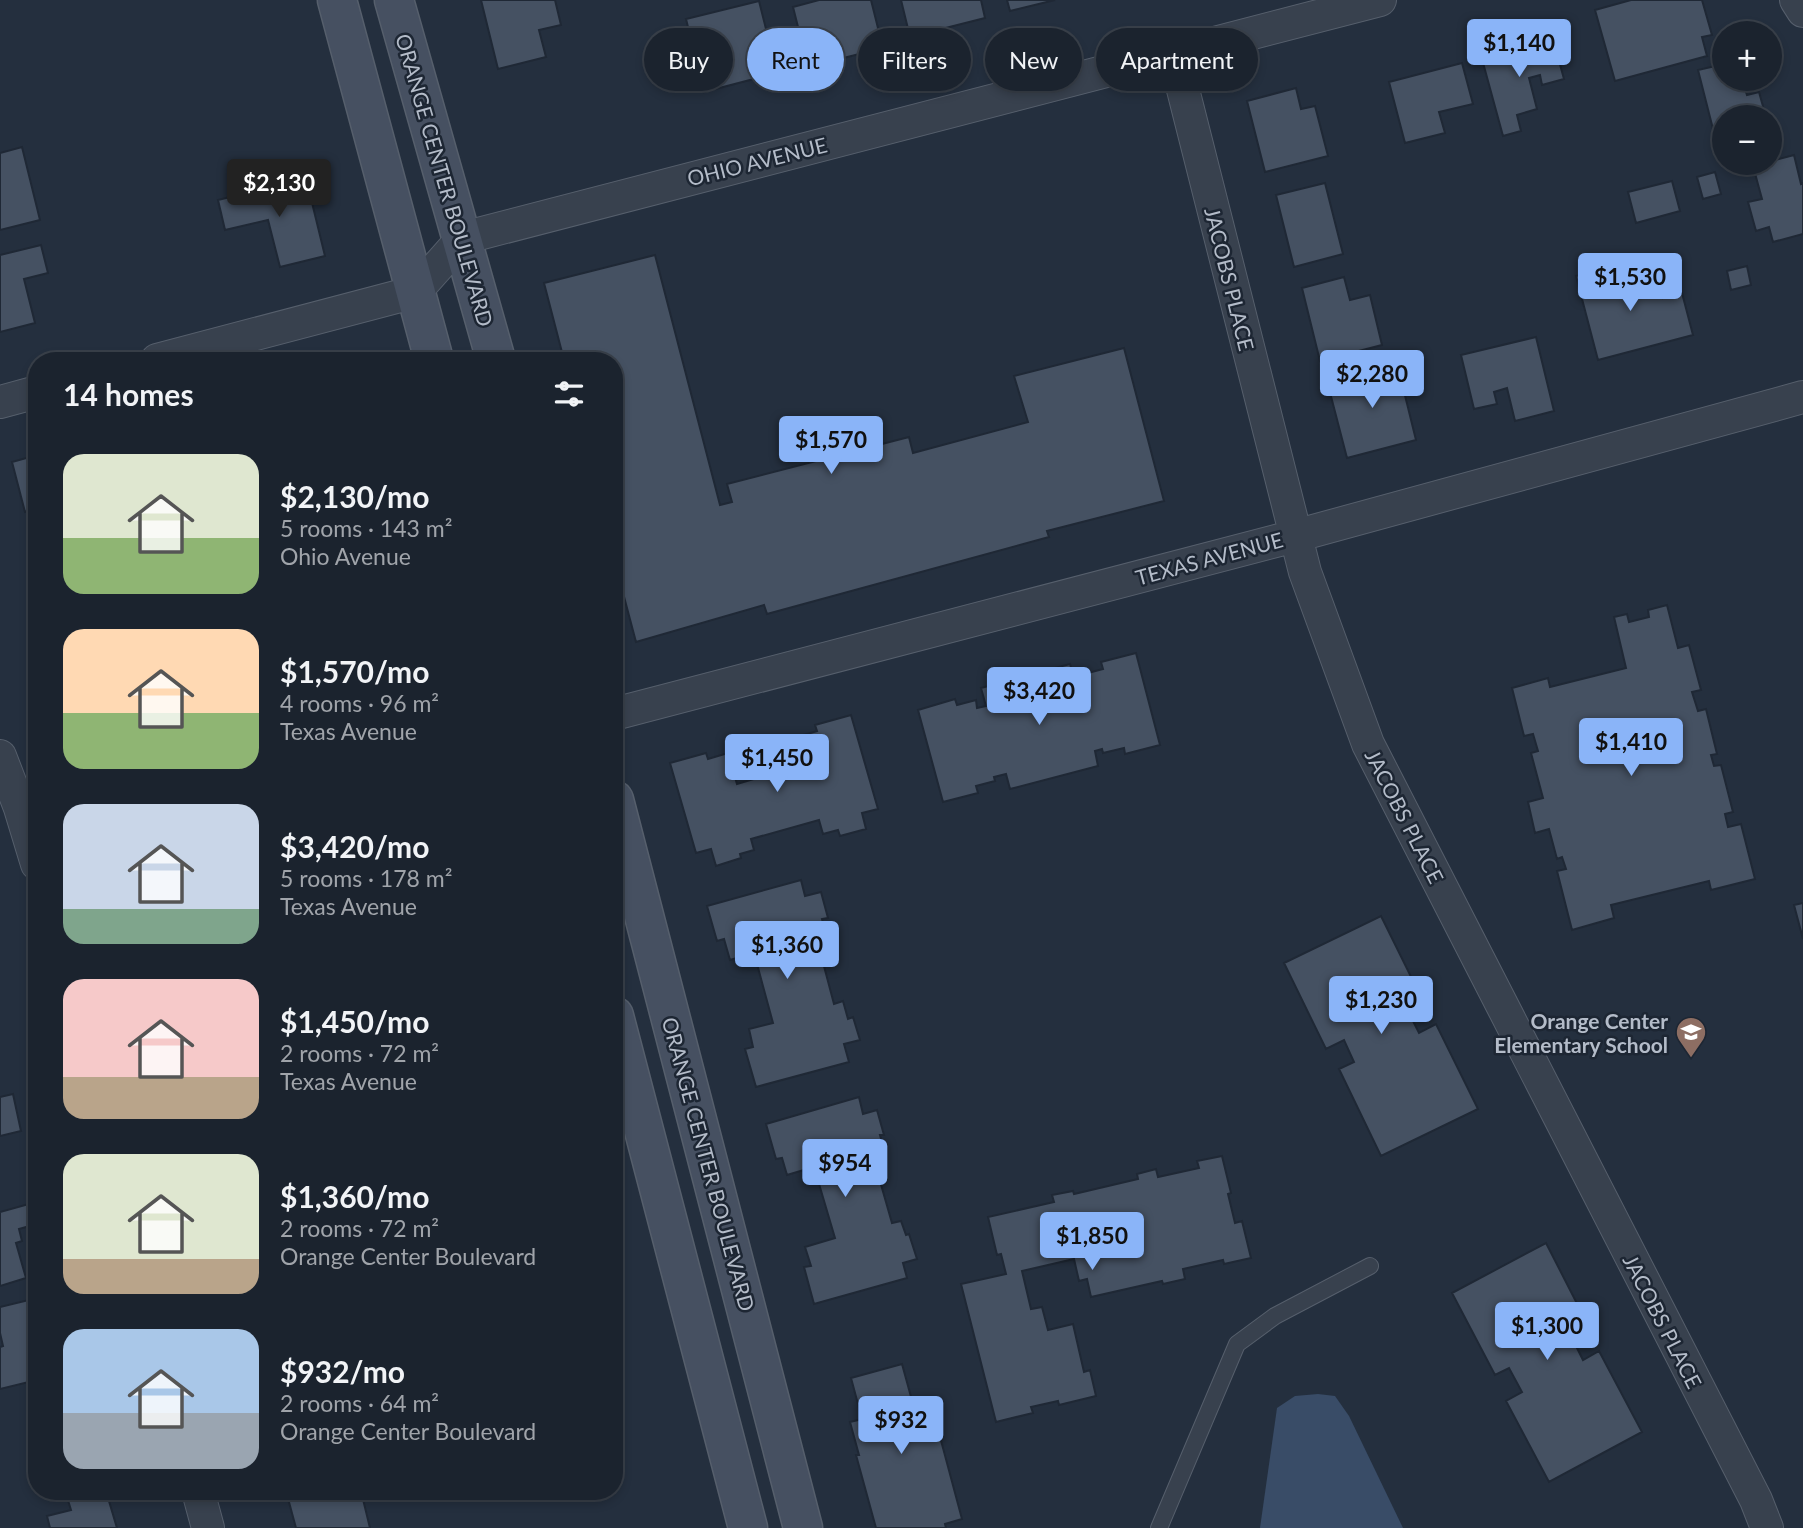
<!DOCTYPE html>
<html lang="en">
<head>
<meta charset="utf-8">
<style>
	:root { --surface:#1b232e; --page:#242b36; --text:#f1f3f6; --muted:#a0a4aa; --line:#39404a; --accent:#8ab4f8 }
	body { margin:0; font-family:Lato,sans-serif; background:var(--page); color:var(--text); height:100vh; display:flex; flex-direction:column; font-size:26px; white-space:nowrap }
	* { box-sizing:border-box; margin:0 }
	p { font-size:23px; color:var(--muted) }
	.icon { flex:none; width:38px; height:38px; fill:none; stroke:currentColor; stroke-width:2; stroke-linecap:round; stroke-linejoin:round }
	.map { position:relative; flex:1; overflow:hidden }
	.details { position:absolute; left:28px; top:352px; width:595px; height:1148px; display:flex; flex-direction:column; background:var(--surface); border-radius:28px; box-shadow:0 4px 10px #0003,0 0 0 2px var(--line) }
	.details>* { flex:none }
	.top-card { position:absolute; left:644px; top:28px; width:665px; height:63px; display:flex; gap:14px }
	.controls { position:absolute; left:1712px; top:21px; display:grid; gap:14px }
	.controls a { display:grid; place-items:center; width:70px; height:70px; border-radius:50%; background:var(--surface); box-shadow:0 4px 10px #0003,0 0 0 2px var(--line); font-size:35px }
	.price { position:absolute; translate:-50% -60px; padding:0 16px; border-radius:7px; background:var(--accent); color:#111; font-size:23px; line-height:46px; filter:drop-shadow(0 2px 4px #0008) }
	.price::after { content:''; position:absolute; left:50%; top:42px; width:21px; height:16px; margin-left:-10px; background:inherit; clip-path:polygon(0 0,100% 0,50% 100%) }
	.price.active { background:#222; color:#fff }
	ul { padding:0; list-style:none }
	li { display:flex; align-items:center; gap:21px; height:175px; padding:0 35px }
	li span { display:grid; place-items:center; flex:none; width:196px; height:140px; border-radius:21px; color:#555 }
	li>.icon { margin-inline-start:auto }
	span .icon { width:84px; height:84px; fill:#fffc; stroke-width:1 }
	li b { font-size:30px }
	h2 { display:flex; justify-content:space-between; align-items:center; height:84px; padding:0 35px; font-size:30px }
	.pill { padding:0 24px; border-radius:32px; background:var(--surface); box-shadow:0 4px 10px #0003,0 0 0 2px var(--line); font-size:24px; line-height:63px }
	.pill.active { background:var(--accent); color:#111 }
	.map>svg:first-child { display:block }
	.water { fill:#394c67 }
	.building { fill:#455162; stroke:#1f2835; stroke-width:2 }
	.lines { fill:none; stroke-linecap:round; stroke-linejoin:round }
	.lane-casing { stroke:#565f6c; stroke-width:18 }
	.street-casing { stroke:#565f6c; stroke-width:34 }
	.secondary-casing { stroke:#565f6c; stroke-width:41 }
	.lane { stroke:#38414e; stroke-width:16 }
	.street { stroke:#38414e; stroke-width:32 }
	.secondary { stroke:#465061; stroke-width:38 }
	.labels { text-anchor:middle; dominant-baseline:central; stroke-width:5; stroke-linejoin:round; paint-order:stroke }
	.street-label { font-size:21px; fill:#b4bcc9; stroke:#1d2633 }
	.poi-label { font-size:21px; font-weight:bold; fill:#b4bcc9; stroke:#1d2633; text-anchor:end }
</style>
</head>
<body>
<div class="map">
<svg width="1803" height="1528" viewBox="0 0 1803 1528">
	<rect width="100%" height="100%" fill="#242f3e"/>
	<path class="water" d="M1318 1394 1335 1396 1349 1416 1403 1528H1260L1277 1408 1295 1396Z"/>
	<path class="building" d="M481 0H555L561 25 539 30 546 57 498 69Z
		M819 0H871L883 48 808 67 793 7Z
		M901 0H981L985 18 910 37Z
		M1007 0H1055L1010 11Z
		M1631 0H1702L1712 35 1702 37 1707 56 1615 81 1595 10Z
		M759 1 777 73 704 92 686 19Z
		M1553 39 1564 79 1542 85 1540 75 1529 78 1537 109 1517 115 1521 131 1503 136 1482 59 1498 55 1494 43 1506 40 1508 51Z
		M1462 63 1473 104 1439 112 1445 133 1405 143 1389 82Z
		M1724 64V79H1742L1747 95 1759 92 1766 117H1724V135L1723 131 1714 133 1698 70Z
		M1296 88 1301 109 1315 106 1328 156 1265 172 1247 101Z
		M22 147 40 220 0 230V153Z
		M1794 155 1801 184 1803 183V234L1773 242 1769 227 1756 231 1748 202 1762 199 1753 166Z
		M1715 172 1721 194 1703 199 1697 177Z
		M306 178 325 256 280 267 268 220 225 230 218 200Z
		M1672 181 1680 211 1636 223 1628 192Z
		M1325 183 1343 254 1294 267 1276 195Z
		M41 245 48 273 24 279 35 323 0 332V255Z
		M655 255 720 505 732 502 727 484 909 437 913 453 1028 422 1014 376 1124 348 1164 501 1047 531 1049 537 767 614 764 605 636 642 614 559V360H564L544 283Z
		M1620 265 1626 288 1657 280 1663 298 1682 293 1693 335 1598 360 1576 276Z
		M1747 266 1751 285 1731 290 1727 271Z
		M1344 277 1350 300 1370 295 1382 345 1320 361 1302 288Z
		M1536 337 1554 411 1515 421 1507 388 1494 392 1497 404 1474 409 1461 355Z
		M1397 363 1416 440 1347 458 1327 381Z
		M37 455V509L25 512 12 462Z
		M1667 605 1678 648 1689 645 1701 690 1692 692 1698 711 1706 709 1717 754 1711 755 1714 766 1721 765 1733 812 1725 814 1728 827 1741 824 1755 879 1711 890 1709 881 1611 905 1614 918 1572 930 1557 871 1566 869 1562 857 1557 859 1549 829 1535 833 1528 802 1543 798 1531 753 1538 751 1533 734 1524 736 1512 688 1548 678 1550 687 1626 668 1614 617 1627 614 1629 622 1649 617 1648 610Z
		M1136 653 1160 745 1125 754 1124 748 1103 753 1102 749 1095 751 1098 766 1010 789 1006 774 994 777 995 781 976 786 978 793 943 802 918 710 955 699 957 705 976 700 977 708 986 706 981 688 1070 664 1075 681 1085 679 1084 674 1103 669 1101 662Z
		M851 715 878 809 862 813 866 829 840 836 838 830 823 834 819 820 751 839 754 850 740 854 741 858 716 866 711 849 696 853 670 763 706 753 708 759 728 753 737 784 805 764 797 737 817 731 815 725Z
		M801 880 805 896 821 892 828 918 822 919 826 933 816 936 834 1004 843 1001 848 1019 853 1017 860 1040 844 1044 849 1062 756 1087 745 1049 753 1047 749 1029 773 1023 754 953 730 960 724 939 717 941 707 906Z
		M1803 903V939L1794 905Z
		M1381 916 1423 1001 1407 1009 1419 1033 1436 1024 1478 1109 1381 1156 1339 1069 1354 1062 1344 1040 1326 1049 1284 963Z
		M13 1094 21 1131 0 1136V1097Z
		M859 1097 863 1114 877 1110 884 1135H880L884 1150 872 1153 892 1223 901 1221 906 1235 909 1234 917 1259 903 1263 907 1278 814 1304 804 1267 811 1266 805 1247 835 1238 814 1167 787 1175 782 1158 776 1159 766 1124Z
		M1222 1156 1231 1193 1228 1194 1235 1223 1242 1221 1251 1258 1224 1264 1223 1260 1183 1269 1185 1279 1163 1284 1162 1281 1091 1297 1087 1279 1079 1281 1074 1259 1022 1271 1031 1309 1042 1307 1048 1330 1073 1324 1084 1372 1090 1370 1096 1396 1059 1405 1058 1401 1031 1407 1033 1413 996 1422 961 1284 1006 1274 1001 1254 997 1255 988 1217 1054 1202 1052 1195 1073 1191 1074 1194 1138 1179 1137 1174 1156 1169 1158 1177 1199 1168 1197 1161Z
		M36 1202 37 1224 19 1229 22 1241 16 1243 26 1278 0 1286V1212Z
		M1546 1243 1589 1327 1571 1336 1583 1360 1599 1351 1642 1432 1549 1482 1506 1401 1522 1392 1509 1368 1495 1375 1452 1293Z
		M37 1298V1380L0 1389V1347L3 1346 0 1333V1307Z
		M902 1364 913 1404 924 1401 933 1435 939 1433 962 1519 945 1524 946 1528H876L856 1455H859L850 1422 862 1419 851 1378Z
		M76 1491H106L117 1528H50L47 1516 71 1510 66 1494Z
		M286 1491H361L370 1528H296Z"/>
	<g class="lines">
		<g class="lane-casing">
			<path id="lane" d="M1159 1528 1237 1344 1275 1316 1370 1266"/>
		</g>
		<g class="street-casing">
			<path id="street" d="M1796 0 1803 11
				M1174 54 1305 572 1368 744 1756 1500 1767 1528
				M157 360 415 292 463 238 1380 0
				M0 402 37 392
				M614 714 1295 536 1803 397
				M0 756 20 808 37 864
				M198 1491 208 1528"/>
		</g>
		<g class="secondary-casing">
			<path id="secondary" d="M337 0 434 360
				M394 0 496 360
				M614 800 803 1528
				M614 1016 748 1528"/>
		</g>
		<use href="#lane" class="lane"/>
		<use href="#street" class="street"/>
		<use href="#secondary" class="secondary"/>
	</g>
	<defs>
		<g id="school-pin" transform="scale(1.575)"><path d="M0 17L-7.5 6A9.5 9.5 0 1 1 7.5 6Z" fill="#8d6e63" stroke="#1d2633"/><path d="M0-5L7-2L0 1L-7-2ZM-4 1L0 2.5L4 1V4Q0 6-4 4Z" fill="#fff"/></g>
	</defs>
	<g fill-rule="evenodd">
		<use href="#school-pin" x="1691" y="1032"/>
	</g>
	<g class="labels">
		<g class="street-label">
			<text transform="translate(757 161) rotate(-14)">OHIO AVENUE</text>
			<text transform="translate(445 180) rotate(74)">ORANGE CENTER BOULEVARD</text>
			<text transform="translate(1230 279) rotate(76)">JACOBS PLACE</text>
			<text transform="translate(1209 558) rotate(-15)">TEXAS AVENUE</text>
			<text transform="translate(1405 816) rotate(63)">JACOBS PLACE</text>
			<text transform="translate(709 1164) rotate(75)">ORANGE CENTER BOULEVARD</text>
			<text transform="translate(1663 1321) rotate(63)">JACOBS PLACE</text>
		</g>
		<g class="poi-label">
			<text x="1668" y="1020">Orange Center<tspan x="1668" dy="24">Elementary School</tspan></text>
		</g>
	</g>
</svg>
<div class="controls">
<a>+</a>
<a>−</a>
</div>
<b class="price" style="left:1519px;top:79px">$1,140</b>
<b class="price active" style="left:279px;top:219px">$2,130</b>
<b class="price" style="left:1630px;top:313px">$1,530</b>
<b class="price" style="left:1372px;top:410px">$2,280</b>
<b class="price" style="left:831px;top:476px">$1,570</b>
<b class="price" style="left:1039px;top:727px">$3,420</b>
<b class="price" style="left:1631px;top:778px">$1,410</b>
<b class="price" style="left:777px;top:794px">$1,450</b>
<b class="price" style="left:787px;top:981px">$1,360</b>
<b class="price" style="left:1381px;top:1036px">$1,230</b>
<b class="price" style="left:845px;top:1199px">$954</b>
<b class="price" style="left:1092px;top:1272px">$1,850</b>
<b class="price" style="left:1547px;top:1362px">$1,300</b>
<b class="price" style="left:901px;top:1456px">$932</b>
<div class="top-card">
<a class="pill">Buy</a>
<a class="pill active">Rent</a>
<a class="pill">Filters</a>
<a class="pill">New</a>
<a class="pill">Apartment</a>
</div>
<section class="details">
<h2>14 homes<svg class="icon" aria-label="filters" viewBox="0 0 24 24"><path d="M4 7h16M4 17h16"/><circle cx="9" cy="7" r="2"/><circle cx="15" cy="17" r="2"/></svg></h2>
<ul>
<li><span style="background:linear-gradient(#dfe7d0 60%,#8fb573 0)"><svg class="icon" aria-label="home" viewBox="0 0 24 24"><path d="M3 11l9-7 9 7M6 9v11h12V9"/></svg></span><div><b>$2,130/mo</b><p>5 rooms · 143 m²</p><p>Ohio Avenue</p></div></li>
<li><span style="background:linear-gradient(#ffd9b3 60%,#8fb573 0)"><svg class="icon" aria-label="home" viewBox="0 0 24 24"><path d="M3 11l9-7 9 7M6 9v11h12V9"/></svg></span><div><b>$1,570/mo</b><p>4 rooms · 96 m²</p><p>Texas Avenue</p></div></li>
<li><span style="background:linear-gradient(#c9d6e8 75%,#7fa58c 0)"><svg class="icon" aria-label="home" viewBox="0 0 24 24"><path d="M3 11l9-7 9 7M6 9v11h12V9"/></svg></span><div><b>$3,420/mo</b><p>5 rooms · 178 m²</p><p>Texas Avenue</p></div></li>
<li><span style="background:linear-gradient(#f6c9c9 70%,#b9a48a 0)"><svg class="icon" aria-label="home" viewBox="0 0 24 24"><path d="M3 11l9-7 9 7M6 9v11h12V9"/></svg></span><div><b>$1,450/mo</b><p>2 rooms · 72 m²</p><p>Texas Avenue</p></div></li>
<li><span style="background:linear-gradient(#dfe7d0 75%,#b9a48a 0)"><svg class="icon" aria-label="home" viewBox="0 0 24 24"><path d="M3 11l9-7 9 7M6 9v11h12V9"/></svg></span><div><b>$1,360/mo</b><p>2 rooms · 72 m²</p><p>Orange Center Boulevard</p></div></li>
<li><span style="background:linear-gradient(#a9c7e8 60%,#9aa5b1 0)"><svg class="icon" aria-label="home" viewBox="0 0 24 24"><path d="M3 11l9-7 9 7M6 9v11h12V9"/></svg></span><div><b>$932/mo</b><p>2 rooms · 64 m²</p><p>Orange Center Boulevard</p></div></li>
</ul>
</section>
</div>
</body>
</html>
